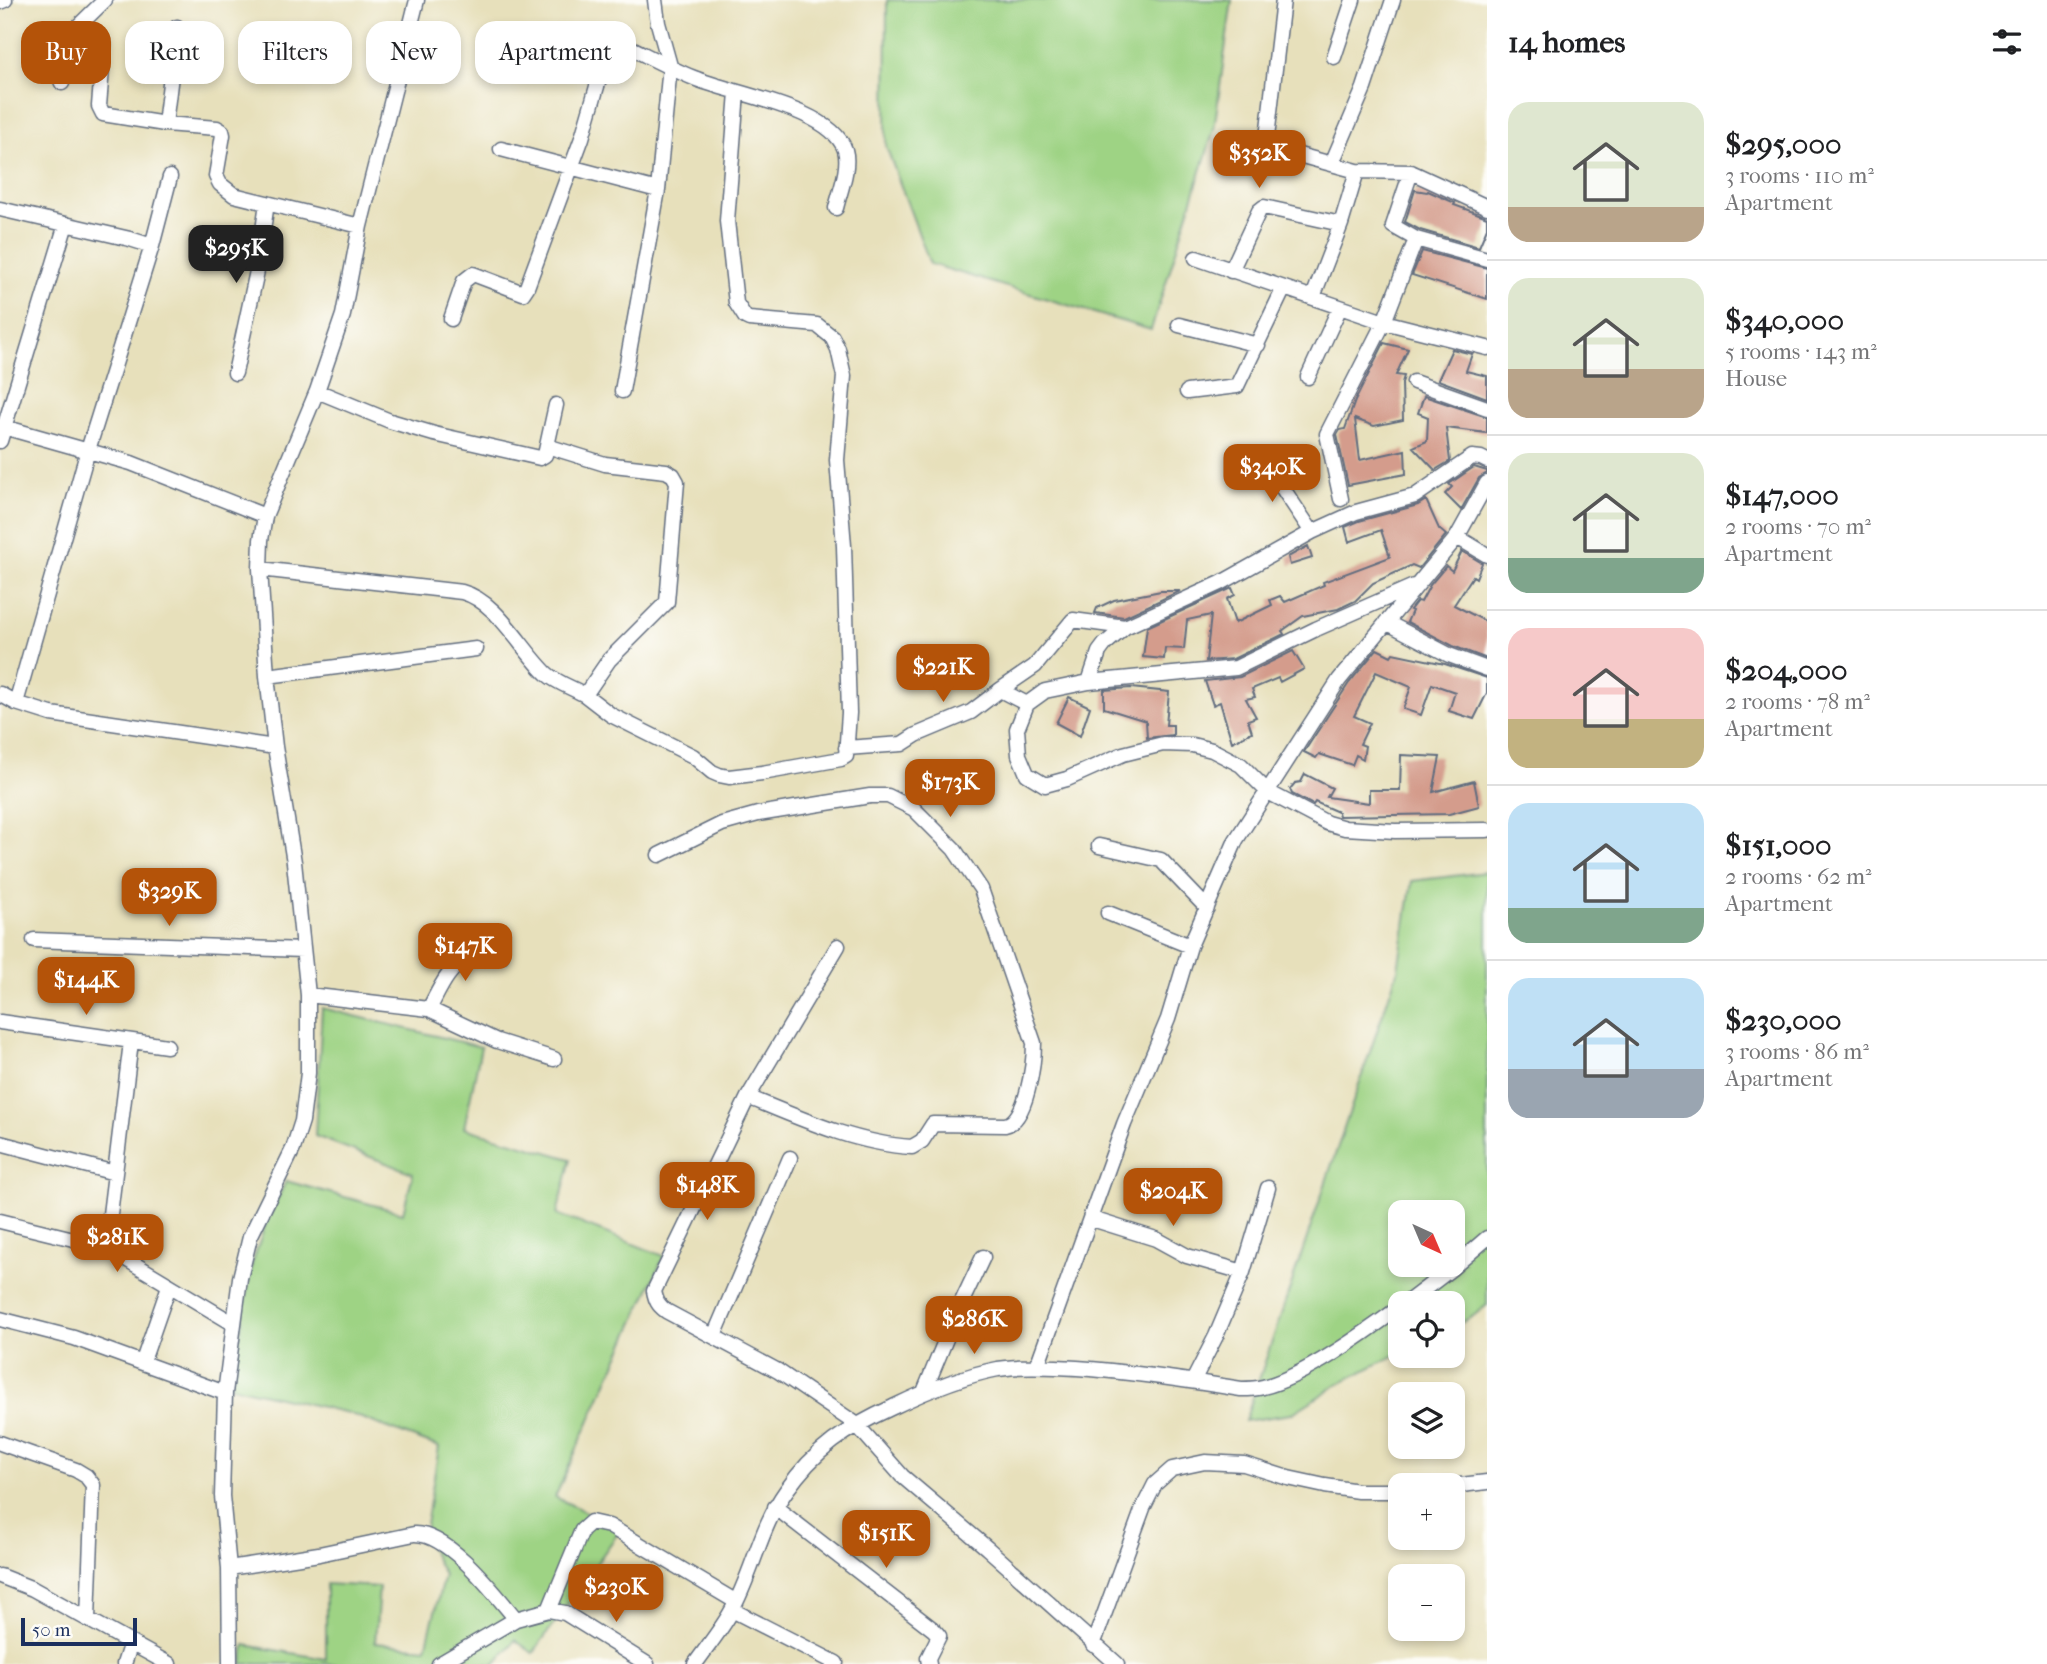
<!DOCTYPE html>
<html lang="en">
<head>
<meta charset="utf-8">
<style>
	:root { --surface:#fff; --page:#f2f2f2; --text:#202124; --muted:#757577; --line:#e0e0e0; --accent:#b45309 }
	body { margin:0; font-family:"IM FELL French Canon",serif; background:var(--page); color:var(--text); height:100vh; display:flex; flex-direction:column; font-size:26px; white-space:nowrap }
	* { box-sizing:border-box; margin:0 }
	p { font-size:23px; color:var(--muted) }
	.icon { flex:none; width:38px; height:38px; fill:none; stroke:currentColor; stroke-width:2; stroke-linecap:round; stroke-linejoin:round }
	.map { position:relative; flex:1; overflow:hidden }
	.details { display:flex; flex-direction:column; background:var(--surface); width:560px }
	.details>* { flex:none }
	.hud { position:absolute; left:21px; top:21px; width:665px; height:63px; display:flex; gap:14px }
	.needle { width:46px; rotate:136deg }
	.controls { position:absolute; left:1388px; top:1200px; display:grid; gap:14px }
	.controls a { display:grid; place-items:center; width:77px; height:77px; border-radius:14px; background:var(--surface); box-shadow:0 4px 10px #0003; font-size:35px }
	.scale { position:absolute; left:21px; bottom:18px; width:116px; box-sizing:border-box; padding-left:7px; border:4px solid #1b2f5e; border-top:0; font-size:19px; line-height:24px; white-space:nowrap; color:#1b2f5e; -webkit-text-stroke:5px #fdfcf7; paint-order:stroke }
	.price { position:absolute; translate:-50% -60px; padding:0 16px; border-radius:14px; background:var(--accent); color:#fff; font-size:23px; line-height:46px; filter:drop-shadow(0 2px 4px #0008) }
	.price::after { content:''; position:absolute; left:50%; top:42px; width:21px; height:16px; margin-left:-10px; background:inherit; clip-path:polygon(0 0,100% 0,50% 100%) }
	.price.selected { background:#222; color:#fff }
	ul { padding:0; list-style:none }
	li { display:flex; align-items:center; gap:21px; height:175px; padding:0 21px }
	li+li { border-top:2px solid var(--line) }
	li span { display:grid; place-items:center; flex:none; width:196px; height:140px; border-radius:21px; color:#555 }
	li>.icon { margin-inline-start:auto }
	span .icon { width:84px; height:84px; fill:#fffc; stroke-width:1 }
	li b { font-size:30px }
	h2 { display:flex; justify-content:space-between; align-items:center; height:84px; padding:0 21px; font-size:30px }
	.pill { padding:0 24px; border-radius:21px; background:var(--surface); box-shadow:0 4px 10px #0003; font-size:24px; line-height:63px }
	.pill.selected { background:var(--accent); color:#fff }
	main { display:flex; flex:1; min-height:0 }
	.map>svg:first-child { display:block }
	.green { fill:#9ed384; stroke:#5c8171; stroke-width:2; fill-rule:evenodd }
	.building { fill:#d49c8c }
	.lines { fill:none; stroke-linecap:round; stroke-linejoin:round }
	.minor-casing { stroke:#626d7f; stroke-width:17 }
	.minor { stroke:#fff; stroke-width:14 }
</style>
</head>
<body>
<main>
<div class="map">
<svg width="1487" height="1664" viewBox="0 0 1487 1664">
	<rect width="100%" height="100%" fill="#fdfcf7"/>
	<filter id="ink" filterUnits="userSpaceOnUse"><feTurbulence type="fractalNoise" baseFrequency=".0143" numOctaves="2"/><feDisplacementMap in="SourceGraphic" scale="14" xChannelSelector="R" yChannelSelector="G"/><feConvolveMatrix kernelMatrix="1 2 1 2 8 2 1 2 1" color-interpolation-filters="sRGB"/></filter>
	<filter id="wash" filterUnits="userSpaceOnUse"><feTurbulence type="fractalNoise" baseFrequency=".00686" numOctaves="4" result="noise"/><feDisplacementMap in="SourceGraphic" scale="28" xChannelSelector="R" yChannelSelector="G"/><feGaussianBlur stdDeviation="1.57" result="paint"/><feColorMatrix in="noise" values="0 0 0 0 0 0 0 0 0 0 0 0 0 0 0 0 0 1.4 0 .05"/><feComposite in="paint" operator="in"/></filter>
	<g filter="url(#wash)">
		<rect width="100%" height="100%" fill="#e7e0bb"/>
		<path class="green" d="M887 0H1232L1214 130 1151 330 930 264 886 146Z
			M1487 872V1305L1472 1317 1453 1327 1452 1304H1400V1353L1345 1380 1291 1414 1245 1421 1398 969 1412 881ZM1400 1213H1452V1265H1400Z
			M322 1008 481 1047 464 1128 571 1159 557 1214 664 1256 555 1497 621 1529 533 1653 515 1640 495 1664H242L245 1645 326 1659V1584L379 1587 375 1643 426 1648 444 1575 424 1537 439 1447 348 1413 231 1386 252 1264 266 1223 286 1181 403 1213 413 1173 315 1136Z"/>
		<g id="blocks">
			<path class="building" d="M1415 190 1427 192 1428 191 1455 203 1454 205 1487 217V228L1479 247 1420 230 1405 222Z
				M1422 251 1487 268V299L1412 275Z
				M1384 343 1408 349 1396 375 1404 376 1402 383 1403 420 1374 426 1355 419 1360 460 1405 450 1406 474 1348 485 1337 435 1340 430 1345 429 1355 401Z
				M1452 349 1472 354 1466 371 1487 376V398L1438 380Z
				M1424 396 1487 417V433L1446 428 1450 461 1435 470 1413 447 1427 441 1428 417 1418 413Z
				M1474 467 1487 471V473L1479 478 1461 510 1445 494 1452 487 1449 484Z
				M1426 500 1439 529 1446 535 1419 568 1412 565 1373 583 1355 601 1338 609 1303 616 1282 631 1284 634 1233 659 1206 661 1211 615 1187 620 1184 649 1165 648 1164 659 1143 657 1147 627 1232 588 1235 595 1227 599 1235 623 1272 605 1270 600 1280 596 1285 602 1324 585 1323 582 1390 557 1381 530 1349 542 1345 527 1359 521 1418 505Z
				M1308 546 1312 558 1290 565 1288 557Z
				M1462 551 1482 563 1476 578 1473 576 1454 605 1487 622V659L1453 646 1407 622 1412 611 1410 610 1417 601 1421 602 1430 585 1446 566 1452 571Z
				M1161 591H1180L1124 617 1095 613 1097 608 1114 600Z
				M1377 649 1391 656 1393 653 1445 664 1487 678V693L1474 719 1449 711 1455 692 1432 684 1421 715 1403 709 1411 687 1376 672 1354 716 1370 723 1360 744 1365 746 1363 759 1356 755 1352 765 1319 754 1316 758 1304 752 1349 683Z
				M1293 651 1304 669 1280 682 1278 678 1252 689 1255 697 1246 699 1256 717 1248 720 1252 732 1232 742 1220 702 1213 705 1205 681 1240 677Z
				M1131 688 1169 692 1166 725H1173V735L1147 738 1146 721 1104 708V690Z
				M1069 697 1090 707 1080 736 1056 723Z
				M1401 755 1440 757 1433 792 1474 781 1479 806 1449 814 1339 816 1338 812 1315 802 1313 805 1292 794 1290 789 1295 783 1301 782 1305 774 1332 788 1327 797 1369 803V790H1400Z"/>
		</g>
	</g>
	<g filter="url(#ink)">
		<use href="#blocks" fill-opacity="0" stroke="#626d7f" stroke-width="2"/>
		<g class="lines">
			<g class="minor-casing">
				<path id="minor" d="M0 2 5 0
					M104 44 99 106 103 114 165 124 217 128 222 131 223 135 216 176 220 184 234 195 360 226
					M1334 57 1353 0
					M62 83 55 66 57 47 105 0
					M165 124 177 27
					M1222 143 1266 146 1357 171 1411 172 1487 207
					M1266 146 1283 0
					M501 149 658 190
					M1332 163 1364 88 1393 0
					M1411 172 1393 226 1416 239
					M0 209 130 239 152 246
					M1196 258 1384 322 1487 348
					M1231 271 1259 211 1264 207 1341 224
					M1313 297 1341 224 1357 171
					M451 319 464 281 473 274 523 293 527 287 582 138 607 52 612 44 621 43C646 55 669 68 694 78 732 94 831 108 845 150 850 167 840 191 836 208
					M1179 325 1258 345
					M235 373 257 271 267 203
					M1308 377 1340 307
					M1414 382 1487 408
					M317 391 390 421 434 434 540 458 545 455 556 405
					M622 391 658 190 670 66 658 23 655 0
					M1187 392 1237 386 1284 288
					M0 426 131 463 265 516
					M0 441 66 224
					M1261 456 1312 532
					M1341 499 1327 434 1384 322 1416 239 1487 259
					M1457 537 1487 555
					M260 569 462 592C497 601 520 648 547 674 557 683 573 688 585 695L609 660 667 602 677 482 673 475 666 471 605 464 547 446
					M1414 586 1316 629 1236 668 1089 682 1045 691 1027 704 1017 729 1019 755 1027 774 1045 785 1067 779 1123 754 1163 744 1192 745 1212 750 1241 765 1268 792 1327 823 1345 828 1395 831 1487 830
					M1386 622 1449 655 1487 669
					M267 676 476 649
					M1089 682 1099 652 1105 644 1125 627 1221 583 1312 532 1356 512 1415 496 1472 457 1481 458 1487 461
					M1000 690 1035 666 1073 620 1125 627
					M0 694 16 703 51 714 275 747
					M585 695 611 715 693 756 712 772 719 775 729 777 762 773 841 759 846 756 849 713 844 546 837 460 844 376 838 349 832 337 817 325 749 319 745 317 736 303 727 221 737 92
					M16 703 88 450 152 246 170 177
					M846 748 902 744 916 735 971 712 1000 690 1027 704
					M1099 846 1161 860 1207 908
					M659 855 722 824 758 814 870 796H888L914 809 954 849 981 889 1034 1043C1034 1062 1027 1122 1005 1125L933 1124 922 1141 912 1147C856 1144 799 1118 748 1097
					M1108 913 1190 946
					M34 940 303 950
					M838 946 748 1097 654 1291C656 1301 658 1305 666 1311L778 1371 856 1424 902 1476 987 1548 1117 1664
					M308 995 429 1009 497 1041 554 1059
					M429 1009C438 993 448 966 467 960 477 957 490 957 501 956
					M0 1022 167 1046
					M0 1143 115 1173
					M1092 1219 1156 1239 1187 1256 1243 1272
					M0 1221 106 1247 234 1324
					M106 1247 131 1042
					M1405 1304 1451 1269 1487 1238
					M0 1319 74 1338 225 1393
					M714 1336 790 1158
					M143 1361 169 1286
					M1037 1366 1124 1124 1168 1019 1190 946 1236 840 1339 680 1457 537 1487 483
					M1193 1381 1216 1336 1243 1272 1268 1188
					M924 1392 957 1312 983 1257
					M0 1443 76 1470 86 1476 93 1485 88 1619
					M1452 1486 1487 1482
					M775 1507 934 1630 939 1636 928 1658 929 1664
					M229 1568 319 1554 414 1534C449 1533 495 1594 516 1619L549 1610 565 1613 647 1664
					M0 1576 33 1589 169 1664
					M549 1610 582 1530 591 1522 609 1526 735 1601
					M732 1610 836 1663
					M1093 1645 1143 1508 1155 1484 1172 1469 1205 1462 1244 1464 1288 1478 1325 1486 1358 1491H1400
					M124 1664 131 1643
					M230 1664 229 1568 222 1496 225 1393 240 1278 250 1237 293 1149 302 1121 308 1073V995L294 862 275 747 267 676 260 569 261 540 265 516 317 391 343 315 360 226 417 0
					M439 1664 516 1619
					M695 1664C707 1647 721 1630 731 1612 753 1573 760 1527 786 1491 815 1449 847 1428 893 1407 926 1391 961 1376 998 1369 1024 1365 1051 1367 1077 1368 1132 1372 1186 1380 1241 1389 1248 1389 1256 1389 1263 1387 1304 1377 1365 1333 1400 1307"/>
			</g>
			<use href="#minor" class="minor"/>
		</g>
	</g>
</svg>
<div class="controls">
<a><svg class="needle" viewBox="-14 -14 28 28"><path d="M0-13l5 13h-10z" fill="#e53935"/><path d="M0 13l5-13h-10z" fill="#757577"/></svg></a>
<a><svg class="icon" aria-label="locate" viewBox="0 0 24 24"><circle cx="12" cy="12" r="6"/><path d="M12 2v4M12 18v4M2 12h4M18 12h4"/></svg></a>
<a><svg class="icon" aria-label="layers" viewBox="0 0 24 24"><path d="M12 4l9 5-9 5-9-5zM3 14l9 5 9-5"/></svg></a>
<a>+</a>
<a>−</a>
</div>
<div class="scale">50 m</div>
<b class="price" style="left:1259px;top:190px">$352K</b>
<b class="price selected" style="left:236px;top:285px">$295K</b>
<b class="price" style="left:1272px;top:504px">$340K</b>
<b class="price" style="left:943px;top:704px">$221K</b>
<b class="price" style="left:950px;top:819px">$173K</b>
<b class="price" style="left:169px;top:928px">$329K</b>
<b class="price" style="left:465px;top:983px">$147K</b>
<b class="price" style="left:86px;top:1017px">$144K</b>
<b class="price" style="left:707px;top:1222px">$148K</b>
<b class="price" style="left:1173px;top:1228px">$204K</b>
<b class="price" style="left:117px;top:1274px">$281K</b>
<b class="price" style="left:974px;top:1356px">$286K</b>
<b class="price" style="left:886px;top:1570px">$151K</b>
<b class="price" style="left:616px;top:1624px">$230K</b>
<div class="hud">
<a class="pill selected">Buy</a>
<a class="pill">Rent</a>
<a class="pill">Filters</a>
<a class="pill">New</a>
<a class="pill">Apartment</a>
</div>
</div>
<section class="details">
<h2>14 homes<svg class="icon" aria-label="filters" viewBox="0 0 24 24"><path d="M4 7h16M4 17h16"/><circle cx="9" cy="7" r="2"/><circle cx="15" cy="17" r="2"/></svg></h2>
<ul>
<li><span style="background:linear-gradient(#dfe7d0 75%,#b9a48a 0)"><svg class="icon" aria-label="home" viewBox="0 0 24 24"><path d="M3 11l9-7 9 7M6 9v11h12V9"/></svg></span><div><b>$295,000</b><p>3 rooms · 110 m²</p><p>Apartment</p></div></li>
<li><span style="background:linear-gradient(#dfe7d0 65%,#b9a48a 0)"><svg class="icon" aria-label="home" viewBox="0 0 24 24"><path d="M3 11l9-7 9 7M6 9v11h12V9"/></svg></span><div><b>$340,000</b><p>5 rooms · 143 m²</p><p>House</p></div></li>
<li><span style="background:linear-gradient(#dfe7d0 75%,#7fa58c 0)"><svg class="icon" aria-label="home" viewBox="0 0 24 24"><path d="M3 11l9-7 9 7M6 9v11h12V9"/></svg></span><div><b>$147,000</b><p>2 rooms · 70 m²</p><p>Apartment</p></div></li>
<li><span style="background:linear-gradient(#f6c9c9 65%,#c2b280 0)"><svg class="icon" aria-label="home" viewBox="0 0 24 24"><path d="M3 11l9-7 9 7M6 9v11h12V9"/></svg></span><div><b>$204,000</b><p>2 rooms · 78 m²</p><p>Apartment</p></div></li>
<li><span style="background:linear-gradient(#bfe0f5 75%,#7fa58c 0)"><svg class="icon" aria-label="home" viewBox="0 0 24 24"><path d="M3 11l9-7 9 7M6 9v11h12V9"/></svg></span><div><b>$151,000</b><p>2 rooms · 62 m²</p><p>Apartment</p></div></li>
<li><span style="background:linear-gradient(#bfe0f5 65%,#9aa5b1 0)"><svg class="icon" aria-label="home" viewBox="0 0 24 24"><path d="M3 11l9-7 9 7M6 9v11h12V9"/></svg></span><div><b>$230,000</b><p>3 rooms · 86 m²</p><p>Apartment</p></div></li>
</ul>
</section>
</main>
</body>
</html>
